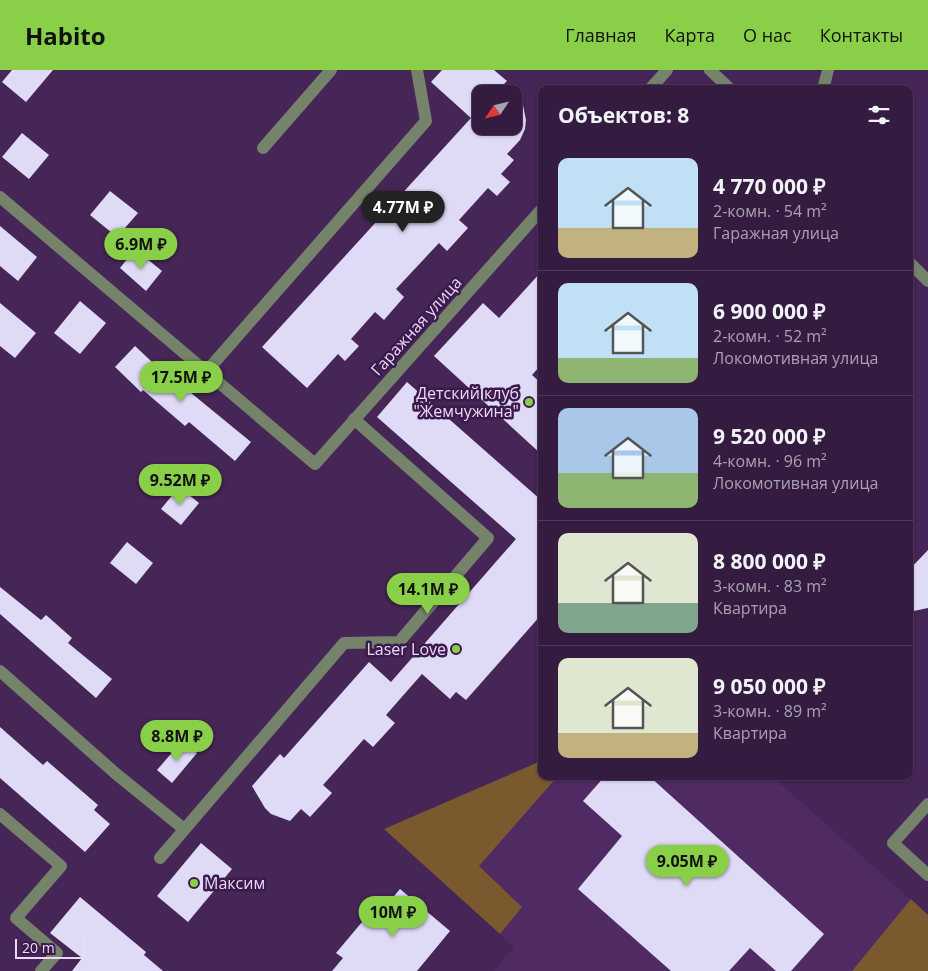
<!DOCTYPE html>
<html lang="ru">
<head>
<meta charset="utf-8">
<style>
	:root { --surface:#341c41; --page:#3c2548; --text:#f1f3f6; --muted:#a9a1b1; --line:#4e3a5a; --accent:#89cf48 }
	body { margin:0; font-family:"Open Sans",sans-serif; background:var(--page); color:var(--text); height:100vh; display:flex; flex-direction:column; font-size:19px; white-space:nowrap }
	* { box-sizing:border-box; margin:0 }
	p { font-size:16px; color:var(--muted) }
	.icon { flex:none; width:28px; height:28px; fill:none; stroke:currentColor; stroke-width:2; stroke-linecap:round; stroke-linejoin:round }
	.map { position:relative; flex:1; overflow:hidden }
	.side { position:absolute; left:538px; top:15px; width:375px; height:695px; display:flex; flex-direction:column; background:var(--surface); border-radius:10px; box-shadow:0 1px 4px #0004,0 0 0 1px var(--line) }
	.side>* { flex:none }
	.needle { width:32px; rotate:235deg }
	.tools { position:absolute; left:472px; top:15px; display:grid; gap:10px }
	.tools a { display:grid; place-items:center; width:50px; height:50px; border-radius:10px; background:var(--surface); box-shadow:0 1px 4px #0004,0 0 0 1px var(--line); font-size:25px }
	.scale { position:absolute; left:15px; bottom:12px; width:70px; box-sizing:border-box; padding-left:5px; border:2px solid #ecd9f8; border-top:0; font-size:14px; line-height:18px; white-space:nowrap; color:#ecd9f8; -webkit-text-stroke:4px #3b1a4c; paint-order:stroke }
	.price { position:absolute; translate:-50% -42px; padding:0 11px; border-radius:18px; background:var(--accent); color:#111; font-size:16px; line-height:32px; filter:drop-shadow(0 1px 2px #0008) }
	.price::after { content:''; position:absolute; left:50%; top:30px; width:15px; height:11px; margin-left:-8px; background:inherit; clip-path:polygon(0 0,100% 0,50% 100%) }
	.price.on { background:#222; color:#fff }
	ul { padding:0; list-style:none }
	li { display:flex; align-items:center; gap:15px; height:125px; padding:0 20px }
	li+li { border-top:1px solid var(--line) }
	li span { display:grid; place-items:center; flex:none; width:140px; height:100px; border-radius:10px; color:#555 }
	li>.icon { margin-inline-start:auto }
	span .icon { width:60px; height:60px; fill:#fffc; stroke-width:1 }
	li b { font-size:21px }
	h2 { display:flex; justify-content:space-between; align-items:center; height:60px; padding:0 20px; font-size:21px }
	header { display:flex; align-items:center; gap:30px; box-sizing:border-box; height:70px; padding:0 25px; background:var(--accent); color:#111 }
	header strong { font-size:24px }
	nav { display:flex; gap:28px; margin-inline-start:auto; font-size:18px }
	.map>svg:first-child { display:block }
	.built { fill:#4f2a63 }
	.green { fill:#79592d }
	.building { fill:#dfdbf6 }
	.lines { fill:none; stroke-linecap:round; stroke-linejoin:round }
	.minor { stroke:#74836a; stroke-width:12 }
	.poi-dot { fill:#89cf48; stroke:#3b1a4c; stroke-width:2 }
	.labels { text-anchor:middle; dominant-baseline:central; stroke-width:5; stroke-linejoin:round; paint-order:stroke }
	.street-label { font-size:16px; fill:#ecd9f8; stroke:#3b1a4c }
	.poi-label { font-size:16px; fill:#ecd9f8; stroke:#3b1a4c; text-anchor:end }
</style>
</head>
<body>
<header>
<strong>Habito</strong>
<nav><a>Главная</a><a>Карта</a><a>О нас</a><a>Контакты</a></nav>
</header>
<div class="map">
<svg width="928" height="901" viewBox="0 0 928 901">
	<rect width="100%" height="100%" fill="#462557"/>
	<path class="built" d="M541 691V706H772L928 845V901H494L514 877 384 759Z"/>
	<path class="green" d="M541 691V706H558L479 796 522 837 500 864 384 759Z
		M911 829 928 845V901H852Z"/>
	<path class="building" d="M12 0H53L26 32 2 12Z
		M442 0H494L507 11 502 16 510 24H481V56H514V27L523 35 526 50 525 59 520 70 507 84 514 90 501 104 510 112 497 126 488 118 459 150 468 158 447 181 439 173 396 219 404 227 384 250 375 242 351 269 359 276 345 291 338 284 307 318 262 277 471 48 431 12Z
		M22 63 49 85 29 109 2 87Z
		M110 121 138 143 117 167 90 145Z
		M0 156 37 187 18 211 0 196Z
		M135 179 162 201 146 221 120 198Z
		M541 202V295L532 305 541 313V384L434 286 483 233 499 248Z
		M80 231 106 253 80 284 54 263Z
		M0 233 36 263 15 288 0 276Z
		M135 276 183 321 185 318 251 372 235 391 189 352 185 356 143 320 141 322 115 297Z
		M407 312 541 430V545L466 630 456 622 450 629 422 604 386 645 395 653 373 677 364 669 323 715 332 723 310 747 301 739 290 751 271 744 265 738 252 716 280 684 284 688 369 592 391 612 516 469 377 347Z
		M179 417 199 433 181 455 161 439Z
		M127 472 153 493 136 514 110 493Z
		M928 480V538L909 542V500Z
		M0 517 41 550 46 545 72 568 68 573 112 609 96 628 0 544Z
		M0 657 43 695 47 691 98 735 94 740 110 754 85 782 0 708Z
		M182 671 197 683 172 713 157 700Z
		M605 706H649L824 864 791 901H776L750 878 729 901H671L578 819 622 766 583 731Z
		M201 773 232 799 188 852 157 826Z
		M400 819 450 861 417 901H332L343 888 336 883 378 833 384 838Z
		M80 827 146 882 144 885 163 901H72L82 888 50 863Z"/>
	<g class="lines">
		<path class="minor" d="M710 0 730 19
			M650 19 667 0
			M823 19 828 0
			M263 78 331 0
			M0 127 315 394 541 140
			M909 192 928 211
			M206 302 426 51 417 0
			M0 601 115 703 184 759
			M928 734 893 773 928 805
			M0 744 61 796 16 848 57 883 41 901
			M160 788 344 573 399 572 488 468 354 349"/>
	</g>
	<g class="poi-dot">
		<circle cx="529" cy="332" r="5"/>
		<circle cx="456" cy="579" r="5"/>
		<circle cx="194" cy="813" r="5"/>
	</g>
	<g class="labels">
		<g class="street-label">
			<text transform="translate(416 256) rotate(-48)">Гаражная улица</text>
		</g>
		<g class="poi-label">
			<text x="519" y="323">Детский клуб<tspan x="519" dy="18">"Жемчужина"</tspan></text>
			<text x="446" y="579">Laser Love</text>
			<text x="204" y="813" text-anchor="start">Максим</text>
		</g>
	</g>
</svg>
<div class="tools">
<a><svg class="needle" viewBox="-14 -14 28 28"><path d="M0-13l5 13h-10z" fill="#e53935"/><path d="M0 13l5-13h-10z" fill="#a9a1b1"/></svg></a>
</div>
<div class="scale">20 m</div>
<b class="price on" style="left:403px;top:163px">4.77M ₽</b>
<b class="price" style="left:141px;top:200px">6.9M ₽</b>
<b class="price" style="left:181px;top:333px">17.5M ₽</b>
<b class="price" style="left:180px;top:436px">9.52M ₽</b>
<b class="price" style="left:428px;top:545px">14.1M ₽</b>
<b class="price" style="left:177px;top:692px">8.8M ₽</b>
<b class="price" style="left:687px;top:817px">9.05M ₽</b>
<b class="price" style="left:393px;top:868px">10M ₽</b>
<section class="side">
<h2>Объектов: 8<svg class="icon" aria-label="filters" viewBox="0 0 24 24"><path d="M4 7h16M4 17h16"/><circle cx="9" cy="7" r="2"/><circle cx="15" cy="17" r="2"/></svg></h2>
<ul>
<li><span style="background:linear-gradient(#bfe0f5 70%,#c2b280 0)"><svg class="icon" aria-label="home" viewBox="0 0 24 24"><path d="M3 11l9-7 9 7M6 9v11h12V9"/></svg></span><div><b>4 770 000 ₽</b><p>2-комн. · 54 m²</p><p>Гаражная улица</p></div></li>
<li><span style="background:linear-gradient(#bfe0f5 75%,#8fb573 0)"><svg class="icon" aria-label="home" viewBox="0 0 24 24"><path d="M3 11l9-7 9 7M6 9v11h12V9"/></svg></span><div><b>6 900 000 ₽</b><p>2-комн. · 52 m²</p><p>Локомотивная улица</p></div></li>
<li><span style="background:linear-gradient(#a9c7e8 65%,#8fb573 0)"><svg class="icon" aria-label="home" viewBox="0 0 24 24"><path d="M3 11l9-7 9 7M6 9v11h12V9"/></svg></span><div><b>9 520 000 ₽</b><p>4-комн. · 96 m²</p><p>Локомотивная улица</p></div></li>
<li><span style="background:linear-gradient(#dfe7d0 70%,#7fa58c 0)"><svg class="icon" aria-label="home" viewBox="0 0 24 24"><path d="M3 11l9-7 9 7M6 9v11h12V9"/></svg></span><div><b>8 800 000 ₽</b><p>3-комн. · 83 m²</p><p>Квартира</p></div></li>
<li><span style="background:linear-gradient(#dfe7d0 75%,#c2b280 0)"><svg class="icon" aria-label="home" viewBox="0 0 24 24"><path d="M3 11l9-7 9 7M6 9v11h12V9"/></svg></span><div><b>9 050 000 ₽</b><p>3-комн. · 89 m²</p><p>Квартира</p></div></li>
</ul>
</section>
</div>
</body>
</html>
